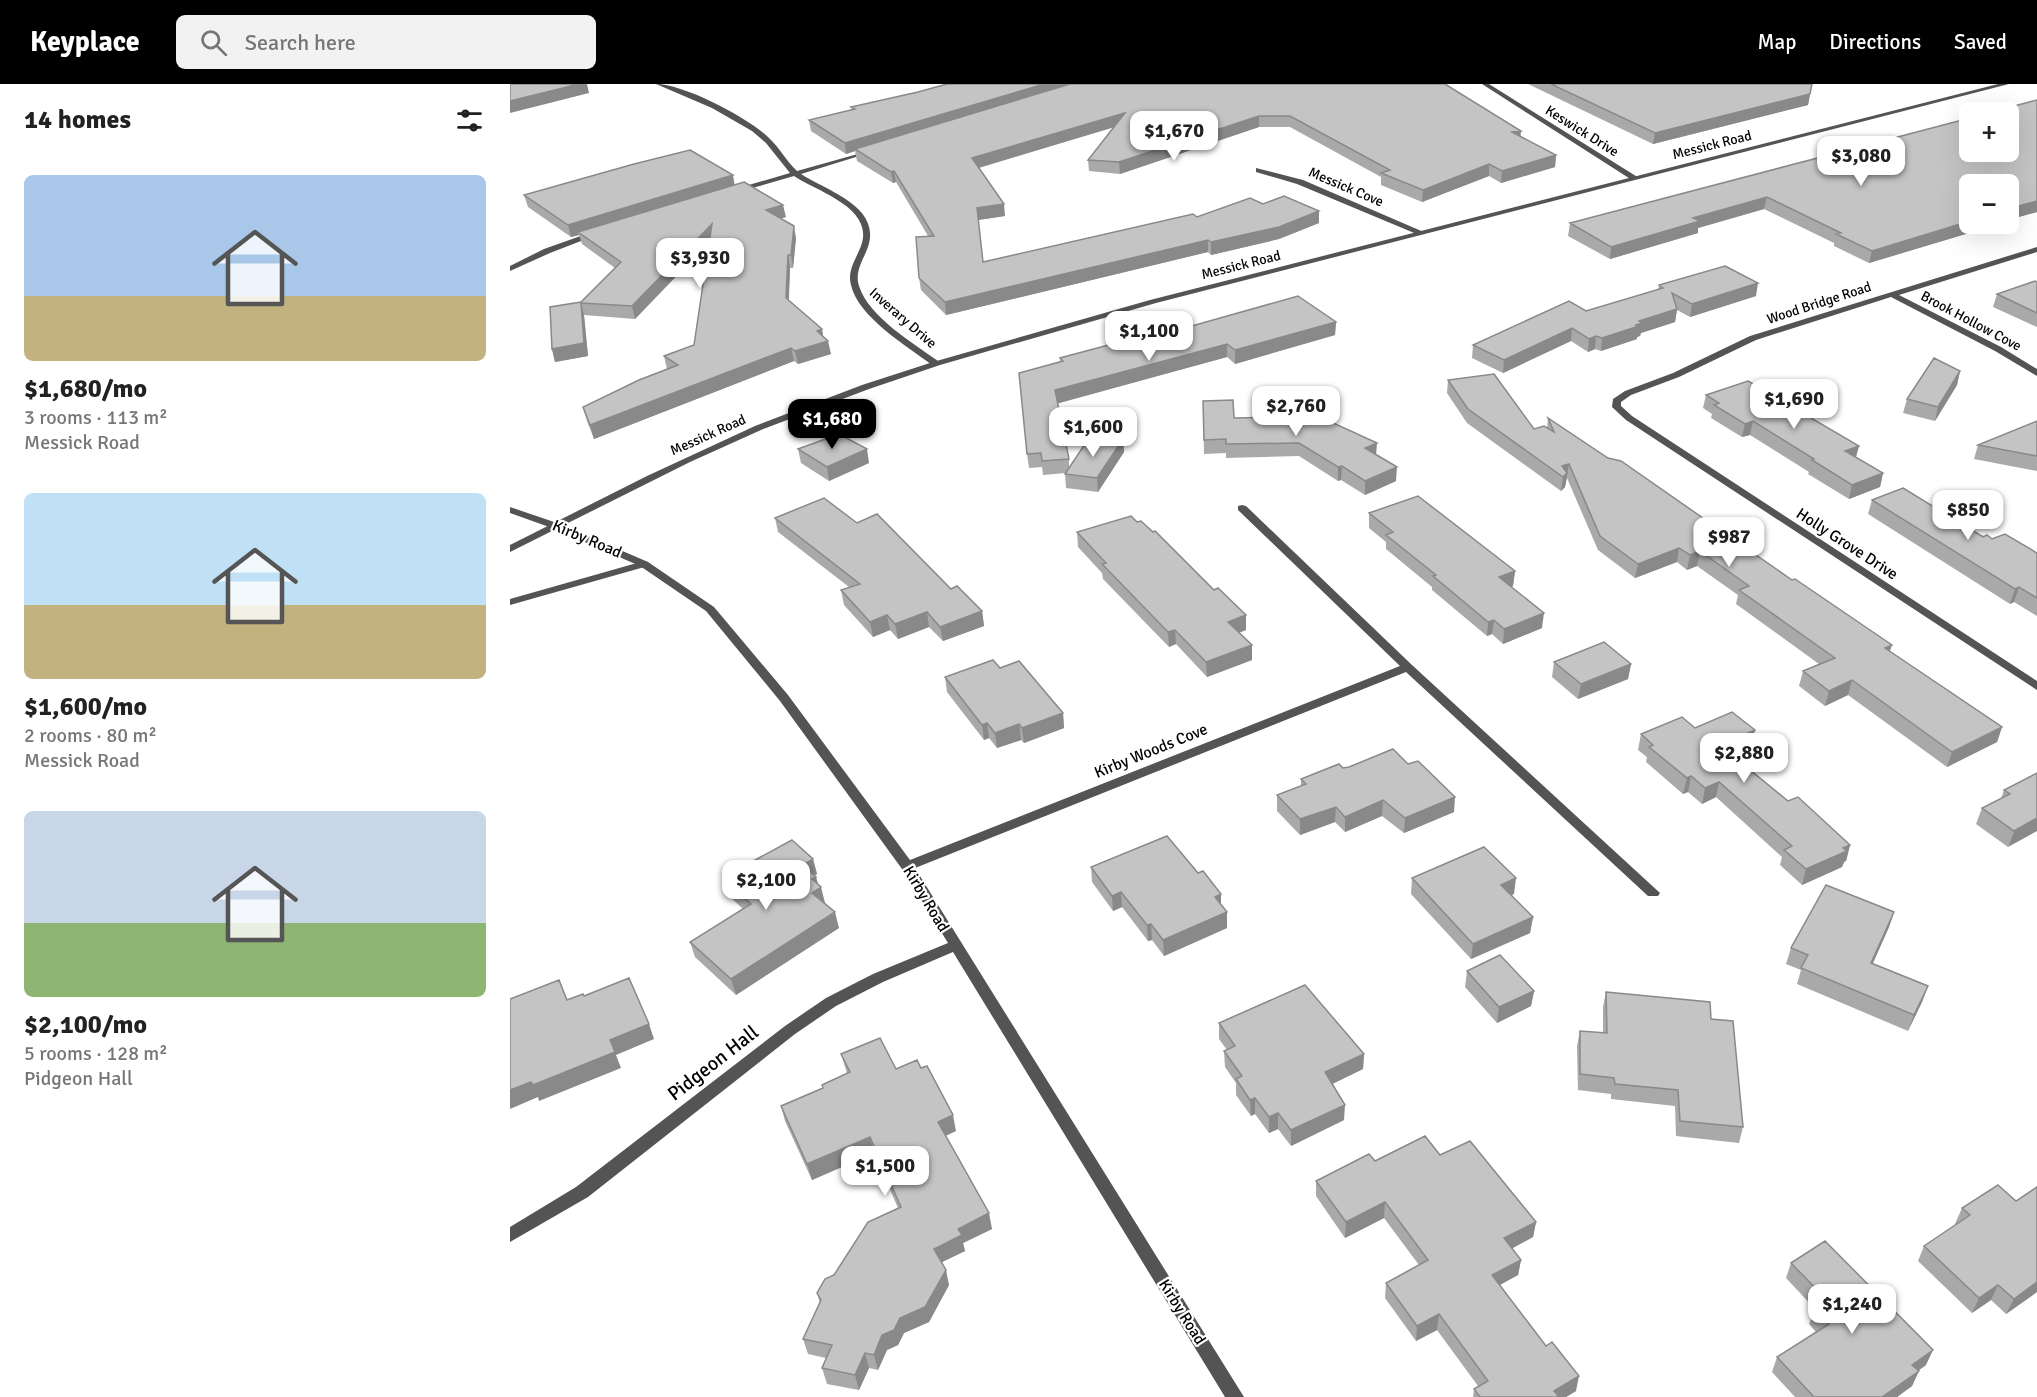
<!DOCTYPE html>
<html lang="en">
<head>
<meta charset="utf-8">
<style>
	:root { --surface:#fff; --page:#f2f2f2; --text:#222; --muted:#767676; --accent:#000 }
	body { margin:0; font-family:Signika,sans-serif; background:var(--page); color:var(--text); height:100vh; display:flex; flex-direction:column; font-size:22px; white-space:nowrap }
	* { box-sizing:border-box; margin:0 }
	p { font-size:20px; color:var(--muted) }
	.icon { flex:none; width:33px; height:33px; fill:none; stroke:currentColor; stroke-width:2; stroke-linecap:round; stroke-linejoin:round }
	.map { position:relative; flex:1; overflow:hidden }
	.side { display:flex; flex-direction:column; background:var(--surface); width:510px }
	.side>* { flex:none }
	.buttons { position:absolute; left:1449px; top:18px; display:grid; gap:12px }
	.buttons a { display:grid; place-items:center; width:60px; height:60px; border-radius:9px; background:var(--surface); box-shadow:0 6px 24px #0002; font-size:30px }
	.price { position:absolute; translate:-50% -51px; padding:0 14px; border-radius:12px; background:#fff; color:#222; font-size:20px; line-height:39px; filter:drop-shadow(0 2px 3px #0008) }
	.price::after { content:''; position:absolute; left:50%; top:36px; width:18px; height:14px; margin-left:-9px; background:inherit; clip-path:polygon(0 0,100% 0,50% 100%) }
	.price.current { background:var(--accent); color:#fff }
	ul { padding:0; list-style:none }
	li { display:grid; align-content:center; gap:12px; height:318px; padding:0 24px }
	li span { display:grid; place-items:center; height:186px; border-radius:9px; color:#555 }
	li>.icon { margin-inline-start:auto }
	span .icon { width:108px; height:108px; fill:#fffc; stroke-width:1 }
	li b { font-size:26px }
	h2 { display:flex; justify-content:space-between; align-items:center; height:72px; padding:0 24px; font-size:26px }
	header { display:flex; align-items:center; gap:36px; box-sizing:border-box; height:84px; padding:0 30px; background:var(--accent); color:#fff }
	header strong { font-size:28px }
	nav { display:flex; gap:33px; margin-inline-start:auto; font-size:21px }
	.search { width:420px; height:54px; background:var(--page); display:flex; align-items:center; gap:15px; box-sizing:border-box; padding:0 21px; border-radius:9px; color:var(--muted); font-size:22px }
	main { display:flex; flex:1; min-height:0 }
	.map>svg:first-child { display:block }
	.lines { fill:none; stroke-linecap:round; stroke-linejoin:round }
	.minor { fill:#545454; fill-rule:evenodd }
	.tertiary { fill:#545454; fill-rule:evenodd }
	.wall { fill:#a9a9a9 }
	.shaded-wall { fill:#898989 }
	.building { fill:#c4c4c4; stroke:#898989; stroke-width:1.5 }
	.labels { text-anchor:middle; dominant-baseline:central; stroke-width:4.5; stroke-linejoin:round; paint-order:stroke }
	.far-street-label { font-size:14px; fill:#000; stroke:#fff }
	.street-label { font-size:16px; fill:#000; stroke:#fff }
	.near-street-label { font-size:20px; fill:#000; stroke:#fff }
</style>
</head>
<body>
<header>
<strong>Keyplace</strong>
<div class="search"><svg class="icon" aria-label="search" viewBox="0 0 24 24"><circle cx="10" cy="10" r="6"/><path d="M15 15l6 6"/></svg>Search here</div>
<nav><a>Map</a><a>Directions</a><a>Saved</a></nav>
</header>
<main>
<section class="side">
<h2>14 homes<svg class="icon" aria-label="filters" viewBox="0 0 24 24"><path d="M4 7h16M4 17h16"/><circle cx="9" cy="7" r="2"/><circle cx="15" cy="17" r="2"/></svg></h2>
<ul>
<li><span style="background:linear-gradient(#a9c7e8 65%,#c2b280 0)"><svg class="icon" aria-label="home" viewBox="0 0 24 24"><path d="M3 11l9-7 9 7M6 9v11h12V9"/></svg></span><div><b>$1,680/mo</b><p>3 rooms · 113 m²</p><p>Messick Road</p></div></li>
<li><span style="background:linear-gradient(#bfe0f5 60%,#c2b280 0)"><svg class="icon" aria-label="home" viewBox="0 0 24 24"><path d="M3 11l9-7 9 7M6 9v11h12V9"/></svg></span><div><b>$1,600/mo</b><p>2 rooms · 80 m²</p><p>Messick Road</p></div></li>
<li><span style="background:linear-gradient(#c9d6e8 60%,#8fb573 0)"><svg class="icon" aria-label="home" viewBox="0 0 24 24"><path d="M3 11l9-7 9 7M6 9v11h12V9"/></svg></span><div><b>$2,100/mo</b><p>5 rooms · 128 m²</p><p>Pidgeon Hall</p></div></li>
</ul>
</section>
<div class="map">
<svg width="1527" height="1313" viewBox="0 0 1527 1313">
	<rect width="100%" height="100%" fill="#fff"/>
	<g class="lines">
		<path class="minor" d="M146 0C174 0 239 34 259 54 270 64 276 77 287 87L362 66V68L291 90C319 108 376 124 356 168 351 179 345 190 349 202 359 233 403 259 428 277V281H422C397 262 348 233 341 201 337 187 346 175 351 162 365 124 308 108 284 92L225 109V105L280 89 256 59 242 47 202 24Z
			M972 0H979L1129 94 1122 96Z
			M746 84 793 96 916 149 909 151 787 100 746 88Z
			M82 148 89 150 40 169 0 187V182L34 165Z
			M1527 163V168L1389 211 1491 263 1527 285V292L1485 267 1381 213 1246 256 1169 293 1121 311 1111 318V322L1122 332 1527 597V606L1116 336 1102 323 1103 315 1115 307 1163 289 1240 252Z
			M732 421 736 422 902 581 1150 809 1148 812H1138L896 588 405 784 734 1313H715L443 868 373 898 326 922 285 950 78 1113 0 1158V1143L66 1103 275 942 316 914 363 890 438 859 392 785 270 617 196 527 130 482 42 444 0 429V423L50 440 138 478 204 523 278 611 400 776 890 582 728 426V422Z"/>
		<path class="tertiary" d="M1488 0H1499L646 219 430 281 359 305 251 346 180 378 0 468V461L137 392 245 342 352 301 423 278 640 216Z
			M134 477 138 478 139 480 138 482 0 521V515Z"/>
	</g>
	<path class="wall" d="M437 0 1010 53 1046 71 1045 83 991 99 979 92 912 118 871 101V93L780 43H749L610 90 579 87 578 76 603 43 469 84 495 132 468 136 473 178 753 120 809 139 769 155 701 171 698 168 436 231 411 206 409 194 418 152 386 98 383 99 347 77 345 67 336 70 301 47 299 36 342 26 341 23 408 8Z
		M1018 0H1302L1298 21 1143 60Z
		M1460 34 1527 128 1498 136V100L1460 140H1489L1359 179 1324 162V159L1254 125 1188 144V149L1100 175 1058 152 1060 139Z
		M225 101 276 133 270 134 286 154 283 184H280L279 216 312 245 313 253 321 270 288 280 284 277 84 355 77 337 73 323 157 285 154 272 184 261 199 158 125 235 74 231 78 272 45 278 42 265 71 218 105 184 72 160 69 151 61 153 18 123 14 111Z
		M1527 198V243L1483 223 1487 210Z
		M1149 201 1246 212 1180 233 1167 226 1165 238 1131 249 1130 252 1127 253V255L1091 267 1085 265 1078 268 1061 257 993 289 962 274 963 261 1148 206Z
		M826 238 825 251 725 280 717 273 547 319 559 375V383L613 355 614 368 588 408 556 404 555 390 556 389 533 391 532 383 519 384 517 370 550 278V274L650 251Z
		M1450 287 1447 301 1425 337 1393 329 1397 315Z
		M938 296 1024 345 1037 344 1038 334 1380 568 1492 643 1487 658 1437 683 1338 611 1315 622 1289 602 1293 587 1309 580 1226 520 1228 511 1187 482 1177 486 1167 478 1125 494 1088 466 1057 394 1055 403 1051 407 957 339 937 309Z
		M1196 311 1349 362 1346 373 1373 389 1370 403 1339 415 1298 390 1299 388 1240 351 1232 353 1201 334 1202 330 1193 324Z
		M693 317 724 334 866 371 886 397 855 411 831 396 828 397 789 372 716 374V369L694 370Z
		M1527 337V387L1464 375 1468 361Z
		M288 365 359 379 319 397 291 379Z
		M1362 416 1527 469V532L1504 518 1500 520 1358 430Z
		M859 429 1005 487 1003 502 1001 503 1032 544 993 560 982 550 977 552 922 506V503L876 465V458L859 444Z
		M265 434 441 505 472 527 474 542 433 557 419 543 388 555 380 546 363 553 334 521 331 506 339 503 268 448Z
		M567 448 736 546 729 549 742 561V576L697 593 666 560 659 563 593 495 592 489 568 463Z
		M1044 578 1121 580 1118 595 1068 615 1042 593Z
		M490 584 553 629 554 644 514 659 511 656 487 664 479 654 474 656 437 608 435 593Z
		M1185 644 1242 661 1233 665 1231 675 1228 676 1278 717 1340 761 1336 777 1334 778 1332 783 1292 801 1270 781 1272 773 1206 713 1192 720 1178 708 1173 710 1136 678 1137 673 1128 666 1131 650Z
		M833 684 944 728 894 749 872 732 835 748 825 738 790 751 767 727V711L791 702V695Z
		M1527 689 1498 763 1466 740 1472 724 1491 715 1494 706Z
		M303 775 307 790 305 791 315 819H314L329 844 226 911 185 873 180 858 233 825 220 813 215 798 227 791V788L235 784 234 782Z
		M581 783 711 821 717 844 654 872 642 856 638 857 612 823 603 827 582 798Z
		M902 794 1004 810 1001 811 1023 833 1020 849 961 875 901 810Z
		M1384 828 1379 843 1362 880 1418 902 1412 918 1398 947 1287 900 1291 886 1276 880 1281 864Z
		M957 887 1024 907 1021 922 987 939 955 903Z
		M1096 908 1201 935 1233 1043 1229 1059 1166 1052 1165 1022 1101 1015V1010L1068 1006 1067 962 1070 947 1093 949V923Z
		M709 939 854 970 853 985 822 1000 834 1036 781 1062 768 1045 759 1049 745 1030 741 1032 726 1011V999L715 983 714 967 717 966 709 955Z
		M331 970 386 985 446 1047 435 1052 482 1145 453 1159 455 1167 432 1178 439 1201 419 1238 394 1249 388 1261 377 1266 368 1286 359 1284 349 1306 317 1300 312 1284 316 1274 298 1270 293 1255 310 1219 307 1209 388 1124 364 1069 302 1096 275 1037 271 1022 313 1004 337 989Z
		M930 1071 1026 1138 1023 1153 1002 1164 1011 1176 1008 1191 989 1201 1066 1307 1056 1313H963L964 1305 968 1302 927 1246 906 1257 875 1214 876 1199 909 1181 874 1134 835 1154 806 1112V1097L865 1077Z
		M1488 1101 1527 1208 1496 1230 1481 1216 1462 1229 1408 1177 1414 1162 1446 1141 1445 1140 1452 1124Z
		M1281 1179 1416 1281 1408 1287 1402 1302 1387 1313H1285L1262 1288 1267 1273 1306 1248 1299 1240 1305 1225 1276 1194Z"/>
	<path class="shaded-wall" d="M69 0H77L79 9 0 29V17Z
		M534 0H571L345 65V67L336 70 335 59Z
		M1300 10 1298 21 1143 60 1145 49Z
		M615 29V40L464 85 462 74Z
		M749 32V43L610 90 609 78Z
		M1011 47 1010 58 1002 48Z
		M1046 71 1045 83 991 99 992 87Z
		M979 80V92L912 118 913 106Z
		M384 87 386 98 383 99 381 88Z
		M223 91 225 103 68 148 69 151 61 153 58 141Z
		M1257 113 1254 125 1188 144V149L1100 175 1101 163 1183 134Z
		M1527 117V128L1498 136V125Z
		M494 120 495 132 468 136 467 124Z
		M273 121 276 133 259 138 256 126Z
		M809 127V139L769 155 701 171V158Z
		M1460 137V140H1489L1359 179 1362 167Z
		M202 140 205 152 125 235 122 222Z
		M284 142 286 154 283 184 281 171Z
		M698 156V168L436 231 435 218Z
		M278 171 280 184 278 227 276 214Z
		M1248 199 1246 212 1180 233 1182 220Z
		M71 219 74 231 78 272 45 278 42 265Z
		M1167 225 1165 238 1131 249 1130 252 1127 253V255L1091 267 1092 254 1129 237Z
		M826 238 825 251 725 280V266Z
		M1062 244 1061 257 993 289 994 276Z
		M312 245 314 258 318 257 321 270 288 280 285 267 307 247Z
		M1086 252 1085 265 1078 268 1079 255Z
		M717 260V273L546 320 545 306Z
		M281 264 284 277 84 355 80 341Z
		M1450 287 1447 301 1425 337 1428 323Z
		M1243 337 1240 351 1232 353 1235 340Z
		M613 355 614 368 588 408 587 394Z
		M867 359 866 372 855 364Z
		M1349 362 1345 376 1335 367Z
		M357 365 359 379 319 397 317 383Z
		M1059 380 1055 403 1051 407 1053 393 1052 382Z
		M832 382 831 396 828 397V383Z
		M887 383 886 397 855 411V397Z
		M1373 389 1370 403 1339 415 1342 401Z
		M1169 464 1167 478 1125 494 1128 480Z
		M1190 467 1187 482 1177 486 1180 471Z
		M1005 487 1003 502 987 508 989 493Z
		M1509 503 1504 518 1500 520 1505 505Z
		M472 527 474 542 433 557 430 543Z
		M417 528 419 543 388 555 385 540Z
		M1034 529 1032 544 993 560 994 545Z
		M377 531 380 546 363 553 360 538Z
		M736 531V546L719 552 718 538Z
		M984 536 982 550 977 552 978 538Z
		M665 546 666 560 659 563 658 548Z
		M742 561V576L697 593 696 578Z
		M1382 561 1377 576 1375 564Z
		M1121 580 1118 595 1068 615 1071 600Z
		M1342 596 1338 611 1315 622 1319 607Z
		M553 629 554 644 514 659 512 644Z
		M477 639 479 654 474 656 472 641Z
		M509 640 511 656 487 664 485 649Z
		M1492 643 1487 658 1437 683 1442 668Z
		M1245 646 1242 661 1233 665 1231 675 1213 682 1217 667 1227 654Z
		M1181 692 1178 708 1173 710 1177 694Z
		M1209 698 1206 713 1192 720 1195 704Z
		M945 713 944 728 894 749 895 734Z
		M873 716 872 732 835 748V733Z
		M826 723 825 738 790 751V735Z
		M1527 734V747L1498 763 1504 747Z
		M1340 761 1336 777 1334 778 1332 783 1292 801 1296 785Z
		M303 775 307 790 296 797 293 781Z
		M306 793 309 804 311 803 315 819 306 824 302 809V795Z
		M1006 794 1004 810 989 816 991 801Z
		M611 808 612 823 603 827 602 812Z
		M711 810V825L705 813Z
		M325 828 329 844 226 911 221 895Z
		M717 828V844L654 872 653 856Z
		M1384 828 1379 843 1356 895 1361 879Z
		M1023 833 1020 849 961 875 963 860Z
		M641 840 642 856 638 857 637 841Z
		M1418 902 1412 918 1398 947 1404 931Z
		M1024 907 1021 922 987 939 989 923Z
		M139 940 144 955 106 971 111 984 29 1017 28 1013 0 1025V1006L100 956Z
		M854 970 853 985 814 1004 815 988Z
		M745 1014V1030L741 1032 740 1016Z
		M835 1021 834 1036 781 1062V1046Z
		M768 1029V1045L759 1049V1033Z
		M443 1031 446 1047 431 1054 428 1038Z
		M360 1053 364 1069 302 1096 297 1080Z
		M875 1118 874 1134 835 1154 836 1138Z
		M479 1129 482 1145 453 1159 455 1167 428 1180 424 1165 448 1145Z
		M1026 1138 1023 1153 992 1170 994 1154Z
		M1011 1176 1008 1191 979 1207 982 1191Z
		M436 1186 439 1201 419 1238 394 1249 388 1261 377 1266 368 1286 364 1271 372 1251Z
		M1527 1198V1208L1496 1230 1504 1215Z
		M1488 1201 1481 1216 1462 1229 1469 1214Z
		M929 1230 927 1246 906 1257 907 1242Z
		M1423 1266 1416 1281 1395 1296 1402 1281Z
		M355 1269 359 1284 349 1306 345 1291Z
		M1409 1287 1402 1302 1387 1313H1372Z
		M1069 1292 1066 1307 1056 1313H1043L1044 1307Z"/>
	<path class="building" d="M0 0H69L0 17Z
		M437 0H534L335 59 299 36 345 25 341 23 408 8Z
		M560 0H935L1011 47 1002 48 1046 71 992 87 979 80 913 106 871 89 880 86 780 32H749L609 78 578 76 615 29 462 74 494 120 467 124 473 178 683 130 687 133 740 114 753 120 774 112 809 127 769 143 701 158 698 156 435 218 409 194 406 153 424 152 384 87 381 88 345 65Z
		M1041 0H1302L1300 10 1145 49Z
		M1527 16V117L1498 125V100H1460V137L1362 167 1326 150 1331 149 1257 113 1183 134 1190 137 1101 163 1060 139 1460 34V68H1498V28H1481Z
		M180 66 223 91 58 141 14 111 124 80Z
		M234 98 273 121 256 126 284 142 281 171H278L276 214 312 245 307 247 318 257 285 267 281 264 80 341 73 323 129 296 168 281 154 272 184 261 202 140 122 222 71 219 74 259 42 265 40 223 71 218 111 178 68 148Z
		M1215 182 1248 199 1182 220 1162 209 1167 225 1129 237 1132 239 1126 241 1129 242 1092 254 1086 252 1079 255 1062 244 994 276 963 261 1059 217 1076 227 1153 204 1149 201Z
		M1525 197 1527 198V229L1487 210Z
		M788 212 826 238 725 266 717 260 545 306 559 375 532 377 531 369 517 370 509 289 553 277 550 274 647 248 650 251Z
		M1424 274 1450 287 1428 323 1397 315Z
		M984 290 1024 345 1034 342 1044 348 1038 334 1098 374 1111 377 1282 496 1285 495 1382 561 1375 564 1492 643 1442 668 1342 596 1319 607 1293 587 1325 574 1229 506 1239 502 1190 467 1180 471 1169 464 1128 480 1090 452 1059 380 1052 382 1057 389 1053 393 958 325 938 296Z
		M1238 297 1349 362 1335 367 1373 389 1342 401 1302 376 1304 375 1243 337 1235 340 1204 321 1209 319 1196 311Z
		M723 316 724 334 782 333 795 326 867 359 855 364 887 383 855 397 832 382 828 383 789 359 716 360V355L694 356 693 317Z
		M1527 337V372L1468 361Z
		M329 350 357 365 317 383 288 365Z
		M613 355 587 394 555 390 577 357Z
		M1393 404 1473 453 1477 451 1482 455 1495 450 1527 469V514L1509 503 1505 505 1362 416Z
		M908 412 1005 487 989 493 1034 529 994 545 984 536 978 538 923 492 926 491 876 451 883 448 859 429Z
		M314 414 347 439 367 430 441 505 447 502 472 527 430 543 417 528 385 540 377 531 360 538 331 506 350 500 265 434Z
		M621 432 627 438 631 437 643 448 645 447 704 506 708 504 736 531 718 538 742 561 696 578 665 546 658 548 592 480 596 479 567 448Z
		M1094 558 1121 580 1071 600 1044 578Z
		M483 576 490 584 509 577 553 629 512 644 509 640 485 649 477 639 472 641 435 593Z
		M1222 628 1245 646 1227 654 1234 660 1217 667 1278 717 1288 713 1340 761 1333 764 1337 767 1296 785 1274 766 1282 762 1209 698 1195 704 1181 692 1177 694 1139 663 1143 661 1131 650 1172 633 1185 644Z
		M883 665 898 680 908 677 945 713 895 734 873 716 835 733 826 723 790 735 767 711 796 700 791 695 829 680 833 684 839 683Z
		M1527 689V734L1504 747 1472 724 1500 710 1494 706Z
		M657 752 688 789 693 787 711 810 705 813 717 828 653 856 641 840 637 841 611 808 602 812 581 783Z
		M282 756 303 775 293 781 306 793 302 795 311 803 302 809 325 828 221 895 180 858 241 820 215 798 229 790 227 788 236 783 234 782Z
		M974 763 1006 794 991 801 1023 833 963 860 902 794Z
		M1316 801 1384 828 1361 879 1418 902 1404 931 1291 884 1298 871 1281 864Z
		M990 871 1024 907 989 923 957 887Z
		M119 894 139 940 100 956 105 968 23 1001 21 998 0 1006V915L49 896 57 916 73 910 74 912Z
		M795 901 854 970 815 988 835 1021 781 1046 768 1029 759 1033 745 1014 740 1016 726 995 732 992 714 967 725 962 709 939Z
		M1096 908 1200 918 1201 935 1223 937 1233 1043 1170 1037 1168 1006 1105 1000 1104 994 1070 990V947L1097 949Z
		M370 954 386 985 407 976 411 984 417 982 443 1031 428 1038 479 1129 448 1145 452 1151 424 1165 436 1186 415 1223 390 1234 384 1246 372 1251 364 1271 355 1269 345 1291 312 1284 322 1261 293 1255 311 1216 307 1209 315 1195 324 1191 358 1138 391 1123 360 1053 297 1080 271 1022 313 1004 312 1001 340 988 331 970Z
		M915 1052 930 1071 960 1057 1026 1138 994 1154 1011 1176 982 1191 1036 1262 1042 1258 1069 1292 1044 1307 1049 1313H970L964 1305 978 1297 929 1230 907 1242 876 1199 918 1176 875 1118 836 1138 806 1097 859 1070 865 1077Z
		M1488 1101 1506 1117 1527 1103V1198L1504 1215 1488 1201 1469 1214 1414 1162 1460 1131 1452 1124Z
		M1315 1157 1423 1266 1402 1281 1409 1287 1372 1313H1304L1267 1273 1319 1240 1305 1225 1318 1217 1281 1179Z"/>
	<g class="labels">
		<g class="far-street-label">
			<text transform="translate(1072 47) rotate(32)">Keswick Drive</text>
			<text transform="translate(1202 61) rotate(-14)">Messick Road</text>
			<text transform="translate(836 103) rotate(23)">Messick Cove</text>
			<text transform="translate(731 181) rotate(-14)">Messick Road</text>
			<text transform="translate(1309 219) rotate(-18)">Wood Bridge Road</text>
			<text transform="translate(393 234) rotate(41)">Inverary Drive</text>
			<text transform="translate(1461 237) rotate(28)">Brook Hollow Cove</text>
			<text transform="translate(198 351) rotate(-24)">Messick Road</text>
		</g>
		<g class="street-label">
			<text transform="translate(77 455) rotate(23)">Kirby Road</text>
			<text transform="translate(1337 460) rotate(33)">Holly Grove Drive</text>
			<text transform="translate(641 667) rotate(-22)">Kirby Woods Cove</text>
			<text transform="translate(416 815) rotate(59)">Kirby Road</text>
			<text transform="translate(672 1228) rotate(58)">Kirby Road</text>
		</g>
		<g class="near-street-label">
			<text transform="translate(203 979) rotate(-38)">Pidgeon Hall</text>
		</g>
	</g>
</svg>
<div class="buttons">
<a>+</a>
<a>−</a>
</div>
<b class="price" style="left:664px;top:78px">$1,670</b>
<b class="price" style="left:1351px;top:103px">$3,080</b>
<b class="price" style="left:190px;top:205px">$3,930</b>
<b class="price" style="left:639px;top:278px">$1,100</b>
<b class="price" style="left:1284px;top:346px">$1,690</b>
<b class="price" style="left:786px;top:353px">$2,760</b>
<b class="price current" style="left:322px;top:366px">$1,680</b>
<b class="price" style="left:583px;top:374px">$1,600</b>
<b class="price" style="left:1458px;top:457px">$850</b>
<b class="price" style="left:1219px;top:484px">$987</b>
<b class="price" style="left:1234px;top:700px">$2,880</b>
<b class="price" style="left:256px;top:827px">$2,100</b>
<b class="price" style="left:375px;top:1113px">$1,500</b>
<b class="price" style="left:1342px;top:1251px">$1,240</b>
</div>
</main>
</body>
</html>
